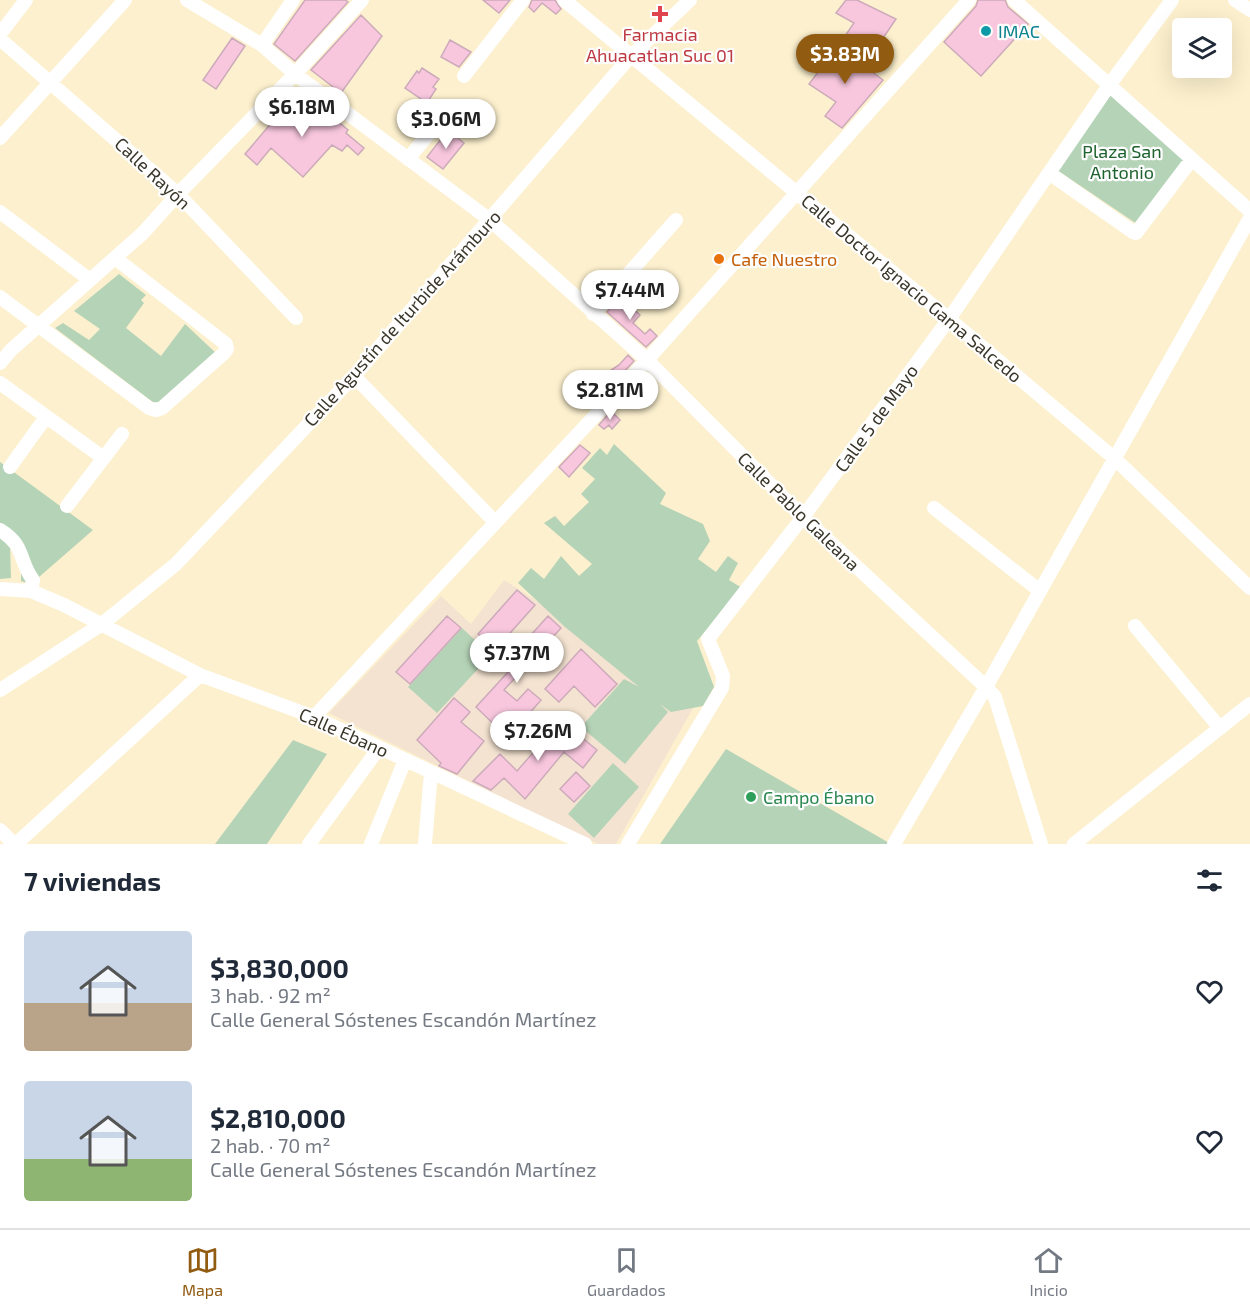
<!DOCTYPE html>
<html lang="es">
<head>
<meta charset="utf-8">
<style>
	:root { --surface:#fff; --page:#f6f6f7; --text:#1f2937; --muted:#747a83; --line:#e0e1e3; --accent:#915b11 }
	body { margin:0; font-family:"Exo 2",sans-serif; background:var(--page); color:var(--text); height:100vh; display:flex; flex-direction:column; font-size:22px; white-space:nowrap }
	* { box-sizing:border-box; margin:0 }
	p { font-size:20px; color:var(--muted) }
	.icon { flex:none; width:33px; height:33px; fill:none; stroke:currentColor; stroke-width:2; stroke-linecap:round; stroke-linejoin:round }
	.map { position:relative; height:844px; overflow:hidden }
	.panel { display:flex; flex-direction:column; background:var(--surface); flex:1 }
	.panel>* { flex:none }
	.fabs { position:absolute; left:1172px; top:18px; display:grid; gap:12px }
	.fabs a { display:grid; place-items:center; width:60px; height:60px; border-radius:6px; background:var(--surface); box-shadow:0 6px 24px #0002; font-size:30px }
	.price { position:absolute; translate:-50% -51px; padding:0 14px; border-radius:21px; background:#fff; color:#222; font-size:20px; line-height:39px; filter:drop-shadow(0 2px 3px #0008) }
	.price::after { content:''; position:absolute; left:50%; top:36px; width:18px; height:14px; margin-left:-9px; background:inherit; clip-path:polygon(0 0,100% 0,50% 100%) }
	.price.current { background:var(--accent); color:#fff }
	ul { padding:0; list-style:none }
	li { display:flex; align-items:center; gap:18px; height:150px; padding:0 24px }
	li span { display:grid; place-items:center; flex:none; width:168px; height:120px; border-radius:6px; color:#555 }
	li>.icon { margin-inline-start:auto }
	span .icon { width:72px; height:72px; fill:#fffc; stroke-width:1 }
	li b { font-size:26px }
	h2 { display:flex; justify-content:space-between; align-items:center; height:72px; padding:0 24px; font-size:26px }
	.dock { display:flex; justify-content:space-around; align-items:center; height:84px; border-top:2px solid var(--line); background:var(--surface); font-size:16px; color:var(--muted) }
	.dock a { display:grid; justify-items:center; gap:3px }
	.dock .current { color:var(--accent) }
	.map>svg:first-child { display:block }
	.education { fill:#f4e3d1 }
	.green { fill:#b5d3b7 }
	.building { fill:#f8c7de; stroke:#ccaaba; stroke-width:1.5 }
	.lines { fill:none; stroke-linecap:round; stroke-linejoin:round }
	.minor { stroke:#fff; stroke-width:14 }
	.health-dot { fill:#e0444e; stroke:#fefefe; stroke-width:2 }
	.culture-dot { fill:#0f9aa8; stroke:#fefefe; stroke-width:2 }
	.food-dot { fill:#e8710a; stroke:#fefefe; stroke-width:2 }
	.leisure-dot { fill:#2e9e5b; stroke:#fefefe; stroke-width:2 }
	.labels { text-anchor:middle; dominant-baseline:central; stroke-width:4.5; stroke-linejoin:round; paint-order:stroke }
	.culture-label { font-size:18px; fill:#0d838f; stroke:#fefefe; text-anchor:start }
	.health-label { font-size:18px; fill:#be3a42; stroke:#fefefe }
	.park-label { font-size:18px; fill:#1e622d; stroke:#fefefe }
	.street-label { font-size:18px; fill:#393528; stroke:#fefefe }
	.food-label { font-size:18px; fill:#c56008; stroke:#fefefe; text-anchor:start }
	.leisure-label { font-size:18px; fill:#27864d; stroke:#fefefe; text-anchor:start }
</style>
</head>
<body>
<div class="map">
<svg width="1250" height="844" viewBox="0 0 1250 844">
	<rect width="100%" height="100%" fill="#fcf0ce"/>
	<path class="education" d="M504 580 696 703 616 844H598L329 713 441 596 471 624Z"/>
	<path class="green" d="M1111 93 1186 160 1137 224 1057 170Z
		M119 274 146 295 141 300 144 303 126 328 161 356 185 324 218 355 168 400 154 403 55 328 63 323 89 340 100 329 74 311Z
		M614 444 666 493 660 504 703 524 710 541 698 559 716 572 728 556 738 563 729 580 742 588 697 641 714 687 703 706 671 712 660 704 668 712 625 764 581 727 624 679 639 687 565 627 518 583 531 568 544 579 561 556 579 576 592 564 544 523 555 516 564 526 589 502 581 494 595 479 582 468 600 448 607 455Z
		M0 462 93 530 31 584 21 581V540L0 526Z
		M0 535 10 542 11 578 0 579Z
		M462 628 491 655 437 713 408 687Z
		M293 740 327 754 267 844H215Z
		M726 749 891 844H660Z
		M613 763 639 787 594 838 568 814Z"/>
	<path class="building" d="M305 0H345L348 2 295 61 274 44Z
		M483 0H510L499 13Z
		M532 0H555L561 9 556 14 542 3 534 12 529 7Z
		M846 0H857L896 19 875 50 845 36 854 23 836 13Z
		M978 0H1005L1008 7 1028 24 981 76 944 42 976 6Z
		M361 15 382 36 341 93 311 70Z
		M232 38 245 46 216 89 203 80Z
		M450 40 471 52 459 67 441 57Z
		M838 46 883 80 842 128 825 116 836 102 809 84Z
		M422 68 439 79 433 87 436 89 427 103 405 88 417 71 419 73Z
		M300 96 318 109 315 112 330 125 335 119 348 130 346 133 364 148 358 155 347 145 342 151 332 145 303 177 271 148 257 165 245 154 273 121 275 123Z
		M448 130 464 143 443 169 427 157Z
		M620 297 640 315 633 323 645 334 650 329 657 336 646 347 607 312Z
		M628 355 634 361 601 396 596 392 615 375 608 372 619 365Z
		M611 411 620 420 612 429 609 425 604 429 599 425Z
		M580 445 590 453 569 477 559 467Z
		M517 590 535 605 495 650 478 634Z
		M447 616 461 628 410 684 396 672Z
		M548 616 561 628 504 690 517 701 528 689 541 700 508 738 476 707 508 672 502 667Z
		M581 649 617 684 595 707 574 686 559 702 545 689Z
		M454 698 470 712 461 722 484 741 457 774 439 766 441 763 417 740Z
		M563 722 597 750 583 768 564 752 525 799 504 778 491 790 473 781 500 754 517 771 539 746 542 748Z
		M576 772 590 786 574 802 560 789Z"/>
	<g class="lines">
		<path class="minor" d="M187 0 262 45 295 74 490 220 647 360 803 517 986 687 995 697 1041 844
			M564 0 949 319 1114 458 1250 588
			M1014 0 1250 211
			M1235 0 1250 10
			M0 34 26 0
			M0 39 178 194 296 318
			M262 45 293 0
			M464 76 523 0
			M0 138 125 0
			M408 159 431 131
			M1049 173 1133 232 1136 233 1192 159
			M0 212 90 280
			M0 297 149 408 156 410 162 408 224 353 227 349 226 344 115 258
			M593 314 676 220
			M0 363 11 350 143 233 178 194 295 74 362 0
			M354 376 495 522
			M0 383 102 457
			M10 467 46 417
			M67 506 122 434
			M934 508 1040 591
			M0 530C26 546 18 560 33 580L31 591
			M0 589 31 591 64 605 200 675 314 717 585 844
			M1135 626 1220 728
			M0 690 102 624 176 564 354 376 630 57 690 0
			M314 717 647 360 969 0
			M0 830 14 844
			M16 844 200 675
			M309 844 379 748
			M371 844 405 760
			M425 844 431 772
			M628 844 722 688 723 676 708 639 803 517 949 319 1110 84 1172 0
			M894 844 986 687 1250 218
			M1074 844 1250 704"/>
	</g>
	<path class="health-dot" d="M657 5h6v6h6v6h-6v6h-6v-6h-6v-6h6z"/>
	<circle class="culture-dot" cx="986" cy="31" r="6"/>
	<circle class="food-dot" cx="719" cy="259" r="6"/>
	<circle class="leisure-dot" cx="751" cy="797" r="6"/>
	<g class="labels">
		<g class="culture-label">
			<text x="998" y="31">IMAC</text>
		</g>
		<g class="health-label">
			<text x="660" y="34">Farmacia<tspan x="660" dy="21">Ahuacatlan Suc 01</tspan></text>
		</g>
		<g class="park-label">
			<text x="1122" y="151">Plaza San<tspan x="1122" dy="21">Antonio</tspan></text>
		</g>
		<g class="street-label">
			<text transform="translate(153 173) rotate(43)">Calle Rayón</text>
			<text transform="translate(912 288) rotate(40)">Calle Doctor Ignacio Gama Salcedo</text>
			<text transform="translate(402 318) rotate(-48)">Calle Agustín de Iturbide Arámburo</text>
			<text transform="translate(876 418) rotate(-54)">Calle 5 de Mayo</text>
			<text transform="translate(799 511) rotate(44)">Calle Pablo Galeana</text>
			<text transform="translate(344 732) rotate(24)">Calle Ébano</text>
		</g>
		<g class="food-label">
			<text x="731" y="259">Cafe Nuestro</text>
		</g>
		<g class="leisure-label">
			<text x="763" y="797">Campo Ébano</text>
		</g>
	</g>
</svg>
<div class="fabs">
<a><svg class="icon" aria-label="layers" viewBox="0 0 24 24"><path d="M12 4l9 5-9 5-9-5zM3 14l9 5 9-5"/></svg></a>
</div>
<b class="price current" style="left:845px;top:85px">$3.83M</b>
<b class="price" style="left:302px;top:138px">$6.18M</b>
<b class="price" style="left:446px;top:150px">$3.06M</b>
<b class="price" style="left:630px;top:321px">$7.44M</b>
<b class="price" style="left:610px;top:421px">$2.81M</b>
<b class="price" style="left:517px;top:684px">$7.37M</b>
<b class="price" style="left:538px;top:762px">$7.26M</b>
</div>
<section class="panel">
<h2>7 viviendas<svg class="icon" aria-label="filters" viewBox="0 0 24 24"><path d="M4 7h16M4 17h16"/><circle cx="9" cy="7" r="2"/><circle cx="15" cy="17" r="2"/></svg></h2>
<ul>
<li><span style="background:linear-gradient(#c9d6e8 60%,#b9a48a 0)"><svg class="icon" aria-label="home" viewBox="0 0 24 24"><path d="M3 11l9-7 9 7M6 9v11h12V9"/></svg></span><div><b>$3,830,000</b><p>3 hab. · 92 m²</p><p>Calle General Sóstenes Escandón Martínez</p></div><svg class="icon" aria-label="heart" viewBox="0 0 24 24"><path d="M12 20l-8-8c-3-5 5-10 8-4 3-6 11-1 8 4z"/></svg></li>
<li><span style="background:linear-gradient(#c9d6e8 65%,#8fb573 0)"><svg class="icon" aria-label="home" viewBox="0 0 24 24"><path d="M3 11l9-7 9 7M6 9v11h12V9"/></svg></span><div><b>$2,810,000</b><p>2 hab. · 70 m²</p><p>Calle General Sóstenes Escandón Martínez</p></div><svg class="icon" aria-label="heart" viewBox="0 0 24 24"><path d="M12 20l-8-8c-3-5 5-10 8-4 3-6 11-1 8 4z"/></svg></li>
</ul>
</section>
<nav class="dock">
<a class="current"><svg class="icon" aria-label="map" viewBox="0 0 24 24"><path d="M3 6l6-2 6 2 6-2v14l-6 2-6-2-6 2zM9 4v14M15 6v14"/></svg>Mapa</a>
<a><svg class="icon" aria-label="saved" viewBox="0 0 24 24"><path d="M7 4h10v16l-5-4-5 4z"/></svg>Guardados</a>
<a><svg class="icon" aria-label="home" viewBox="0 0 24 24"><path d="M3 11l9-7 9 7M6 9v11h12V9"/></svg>Inicio</a>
</nav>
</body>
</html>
